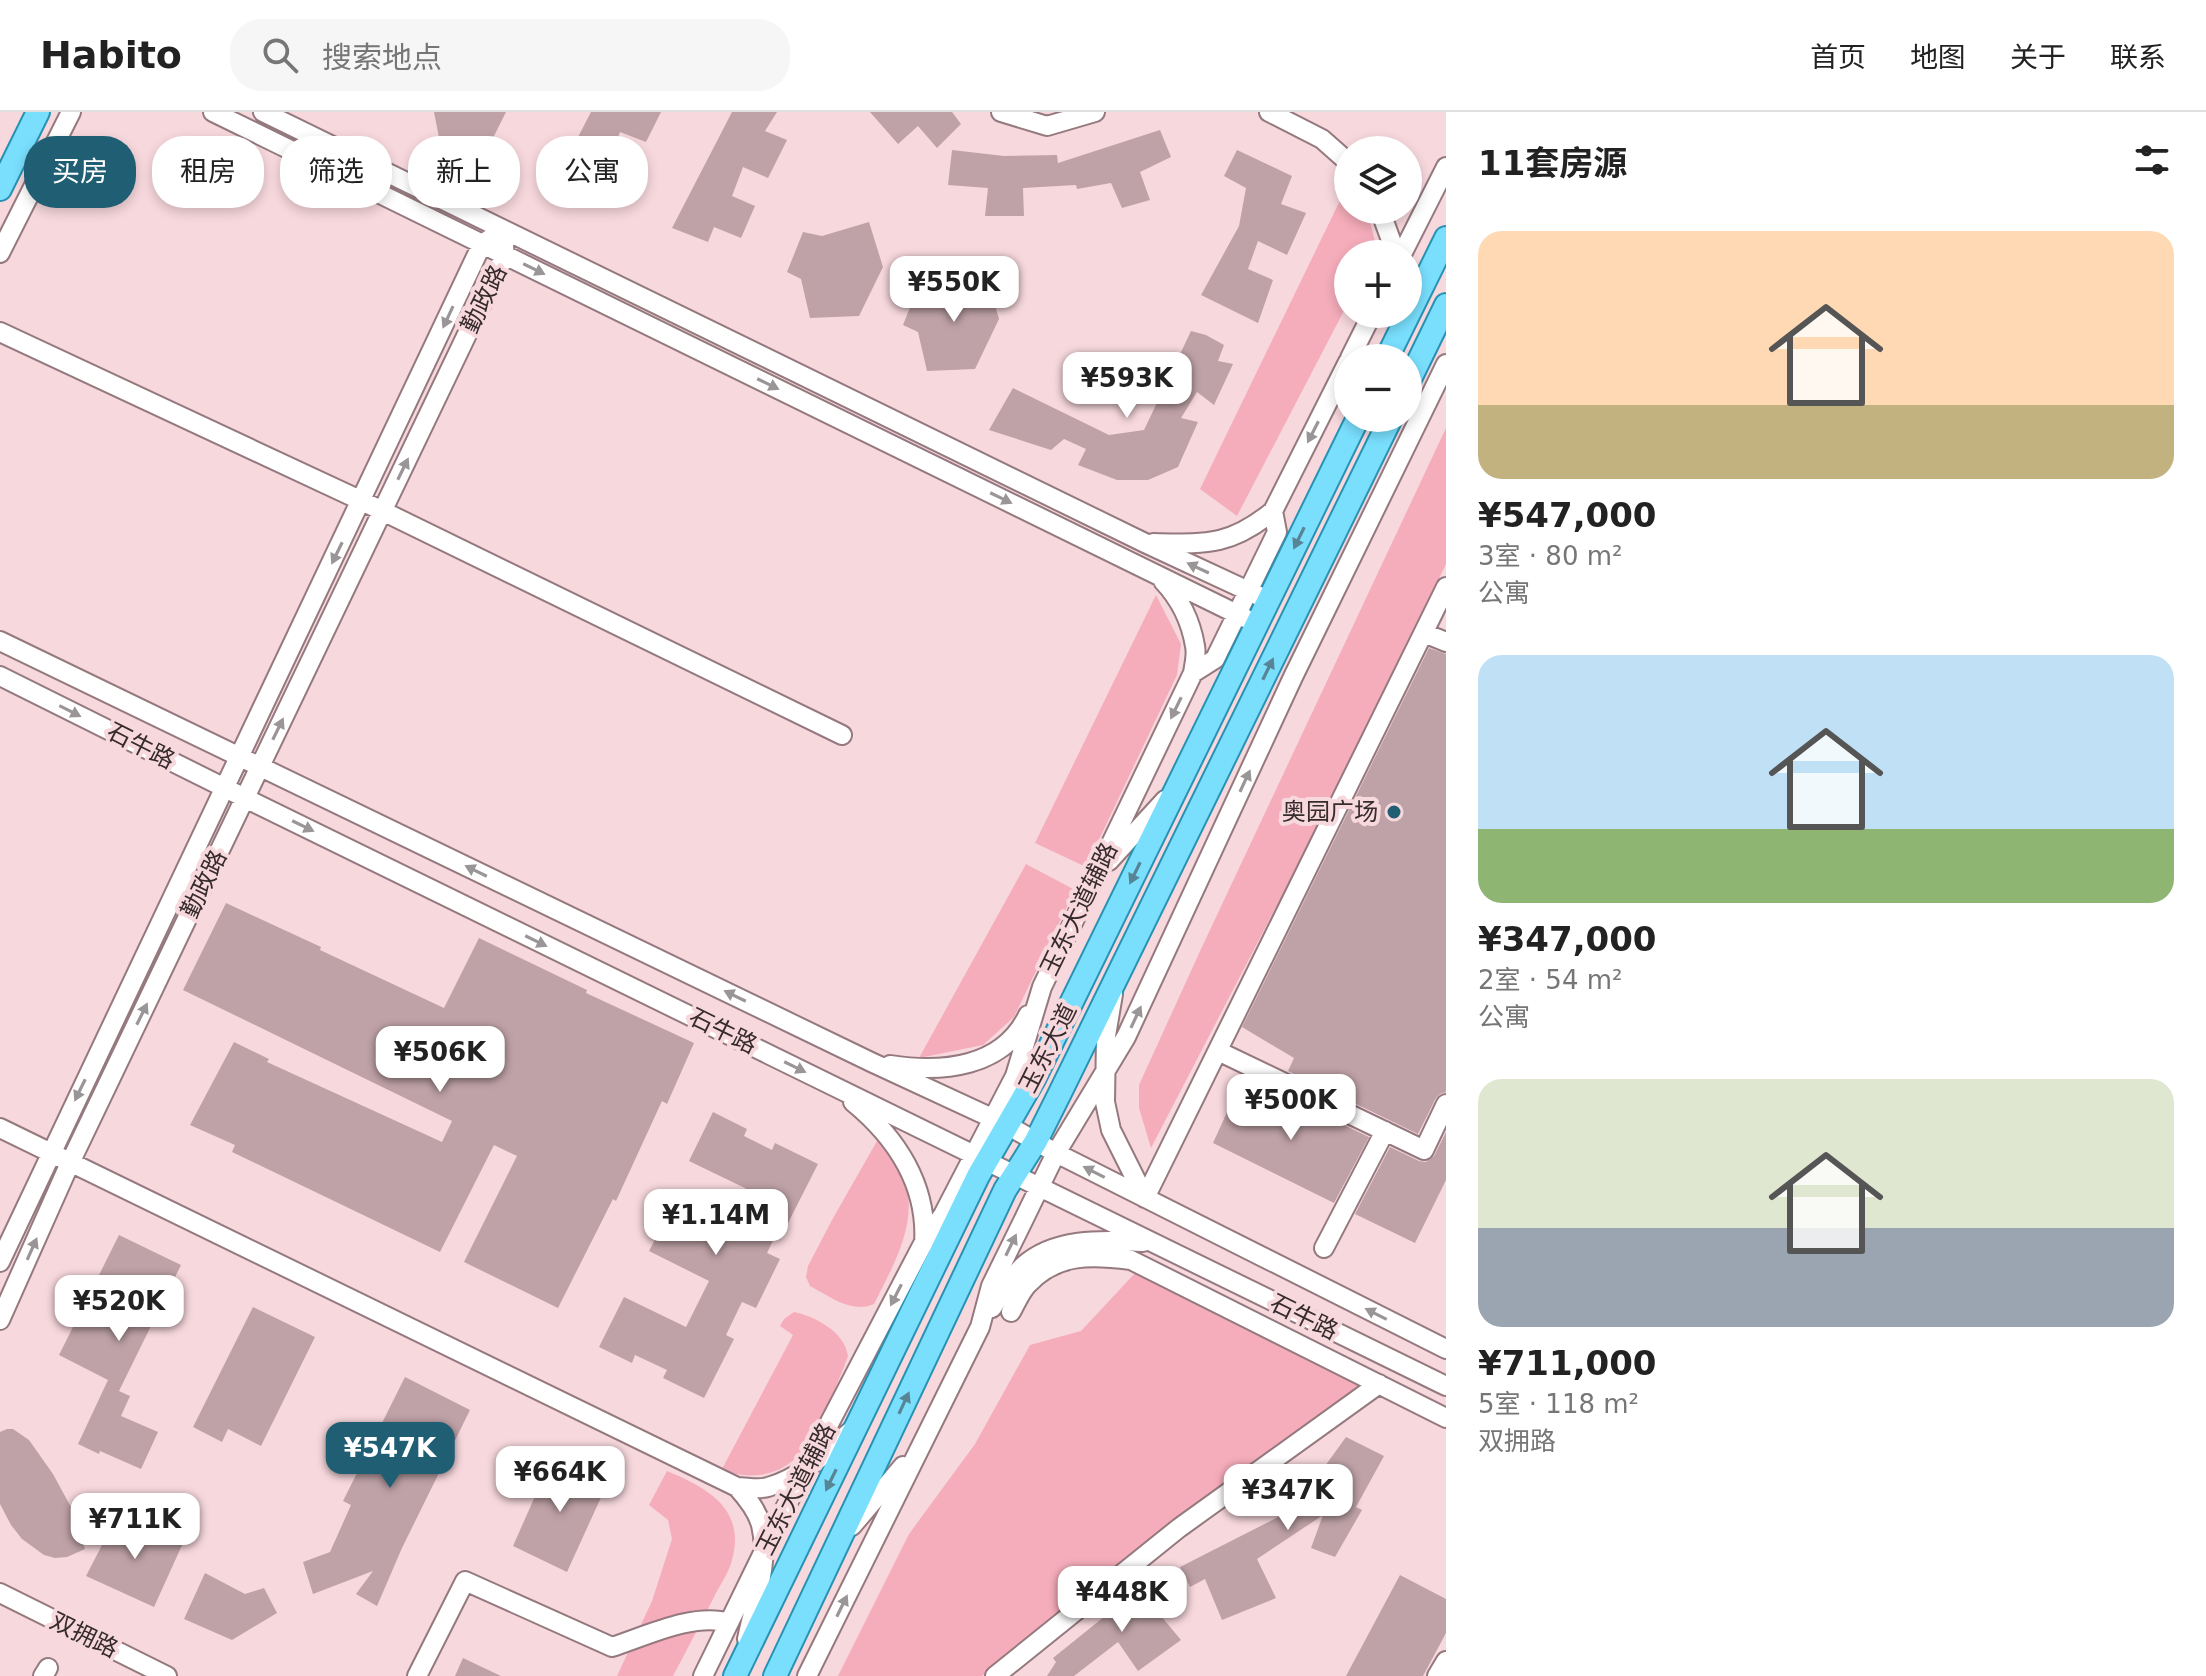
<!DOCTYPE html>
<html lang="zh">
<head>
<meta charset="utf-8">
<style>
	:root { --surface:#fff; --page:#f6f6f6; --text:#222; --muted:#767676; --line:#e0e0e0; --accent:#205e74 }
	body { margin:0; font-family:"DejaVu Sans","Noto Sans SC",sans-serif; background:var(--page); color:var(--text); height:100vh; display:flex; flex-direction:column; font-size:30px; white-space:nowrap }
	* { box-sizing:border-box; margin:0 }
	p { font-size:26px; color:var(--muted) }
	.icon { flex:none; width:44px; height:44px; fill:none; stroke:currentColor; stroke-width:2; stroke-linecap:round; stroke-linejoin:round }
	.map { position:relative; flex:1; overflow:hidden }
	.drawer { display:flex; flex-direction:column; background:var(--surface); width:760px }
	.drawer>* { flex:none }
	.top-card { position:absolute; left:24px; top:24px; width:760px; height:72px; display:flex; gap:16px }
	.fabs { position:absolute; left:1334px; top:24px; display:grid; gap:16px }
	.fabs a { display:grid; place-items:center; width:88px; height:88px; border-radius:50%; background:var(--surface); box-shadow:0 4px 12px #0003; font-size:40px }
	.price { position:absolute; translate:-50% -68px; padding:0 18px; border-radius:16px; background:#fff; color:#222; font-size:26px; line-height:52px; filter:drop-shadow(0 2px 4px #0008) }
	.price::after { content:''; position:absolute; left:50%; top:48px; width:24px; height:18px; margin-left:-12px; background:inherit; clip-path:polygon(0 0,100% 0,50% 100%) }
	.price.active { background:var(--accent); color:#fff }
	ul { padding:0; list-style:none }
	li { display:grid; align-content:center; gap:16px; height:424px; padding:0 32px }
	li span { display:grid; place-items:center; height:248px; border-radius:24px; color:#555 }
	li>.icon { margin-inline-start:auto }
	span .icon { width:144px; height:144px; fill:#fffc; stroke-width:1 }
	li b { font-size:34px }
	h2 { display:flex; justify-content:space-between; align-items:center; height:96px; padding:0 32px; font-size:34px }
	.tag { padding:0 28px; border-radius:32px; background:var(--surface); box-shadow:0 4px 12px #0003; font-size:28px; line-height:72px }
	.tag.active { background:var(--accent); color:#fff }
	header { display:flex; align-items:center; gap:48px; box-sizing:border-box; height:112px; padding:0 40px; background:var(--surface); border-bottom:2px solid var(--line) }
	header strong { font-size:38px }
	nav { display:flex; gap:44px; margin-inline-start:auto; font-size:28px }
	.search { width:560px; height:72px; background:var(--page); display:flex; align-items:center; gap:20px; box-sizing:border-box; padding:0 28px; border-radius:32px; color:var(--muted); font-size:30px }
	main { display:flex; flex:1; min-height:0 }
	.map>svg:first-child { display:block }
	.green { fill:#f6adbb }
	.building { fill:#bfa2a7 }
	.lines { fill:none; stroke-linecap:round; stroke-linejoin:round }
	.minor-casing { stroke:#94797e; stroke-width:22 }
	.major-casing { stroke:#2892b4; stroke-width:26 }
	.minor { stroke:#fff; stroke-width:18 }
	.major { stroke:#79dffd; stroke-width:22 }
	.oneway { fill:#9a9596 }
	.oneway2 { fill:#588595 }
	.poi-dot { fill:#205e74; stroke:#f7d8dd; stroke-width:3 }
	.labels { text-anchor:middle; dominant-baseline:central; stroke-width:8; stroke-linejoin:round; paint-order:stroke }
	.street-label { font-size:24px; fill:#362b2d; stroke:#f7d8dd }
	.poi-label { font-size:24px; fill:#362b2d; stroke:#f7d8dd; text-anchor:end }
</style>
</head>
<body>
<header>
<strong>Habito</strong>
<div class="search"><svg class="icon" aria-label="search" viewBox="0 0 24 24"><circle cx="10" cy="10" r="6"/><path d="M15 15l6 6"/></svg>搜索地点</div>
<nav><a>首页</a><a>地图</a><a>关于</a><a>联系</a></nav>
</header>
<main>
<div class="map">
<svg width="1446" height="1564" viewBox="0 0 1446 1564">
	<rect width="100%" height="100%" fill="#f7d8dd"/>
	<path class="green" d="M1348 72V98H1367L1377 137 1374 142H1348V191L1237 404 1200 377Z
		M1446 316V452L1332 687 1151 1036 1139 996V973L1201 837Z
		M1156 483 1181 532 1177 563 1086 755 1035 731Z
		M1026 752 1075 778 1014 905 983 933 919 946Z
		M877 1029C887 1035 891 1042 897 1052 926 1099 895 1150 874 1192 852 1202 829 1184 810 1174L806 1165 808 1154 832 1108Z
		M1136 1160 1366 1272 1189 1396 982 1564H838L909 1422 975 1332 1030 1233 1081 1219Z
		M794 1200C816 1205 845 1220 848 1244 840 1267 814 1328 797 1345 778 1364 746 1369 722 1357L793 1223 780 1214 784 1207Z
		M667 1359C708 1376 746 1397 732 1448 729 1461 719 1474 713 1487 700 1512 687 1538 673 1564H617L652 1489 672 1427 668 1408 649 1393Z"/>
	<path class="building" d="M434 0H506L489 34 441 36Z
		M591 0H661L646 30 620 20 609 49 632 58 618 90 592 80 585 95 549 81Z
		M732 0H777L765 19 787 28 768 66 743 55 732 84 755 94 741 126 714 115 708 130 672 116Z
		M870 0H952L961 12 937 36 918 14 898 32Z
		M1160 18 1171 45 1140 60 1150 88 1122 96 1111 71 1077 77 1076 73 1023 76 1024 104H985L988 76 948 73 952 38 1004 44 1057 43 1058 51Z
		M1237 38 1292 64 1281 92 1306 101 1287 143 1258 129 1248 157 1273 168 1258 211 1201 183 1239 114 1246 76 1224 64Z
		M869 110 883 155 859 204 810 206 801 167 787 160 803 120 822 124Z
		M986 163 999 207 975 257 927 259 918 220 903 213 919 173 939 177Z
		M1191 219 1206 223 1224 233 1218 249 1233 252 1214 293 1197 280 1181 306 1198 310 1178 355 1148 368H1117L1078 353 1086 337 1064 327 1051 338 989 318 1013 276 1109 323 1144 318Z
		M1429 536 1446 542V980L1440 982 1436 986 1418 1022 1288 959 1294 946 1242 915Z
		M226 791 321 835 320 838 444 896 479 826 587 878 586 881 694 931 667 992 662 989 616 1089 613 1087 558 1196 464 1150 517 1044 494 1033 440 1140 232 1040 235 1033 190 1013 234 930 269 947 267 950 442 1030 452 1009 183 878Z
		M1239 974 1273 990 1277 981 1369 1025 1334 1091 1213 1031Z
		M713 1000 747 1017 744 1024 772 1038 775 1031 818 1052 787 1113 782 1110 767 1141 780 1147 756 1196 742 1190 726 1223 734 1227 704 1286 663 1266 667 1258 635 1243 632 1251 599 1235 624 1185 686 1215 709 1169 649 1139 672 1095 702 1110 713 1089 740 1102 751 1079 689 1049Z
		M1446 1020V1068L1415 1131 1355 1102 1390 1035 1419 1049 1426 1050 1434 1044Z
		M119 1123 181 1153 119 1279 130 1284 121 1304 158 1320 141 1357 100 1339 99 1342 78 1332 108 1268 59 1243Z
		M253 1195 315 1225 261 1334 228 1317 222 1330 193 1315Z
		M405 1265 470 1298 402 1436 377 1494 356 1482 373 1459 313 1482 303 1450 330 1440 351 1393 343 1389Z
		M7 1317H13L29 1328 53 1362 72 1397 85 1437 67 1445 55 1446 44 1443 22 1427 11 1413 0 1392V1320Z
		M1346 1325 1384 1344 1356 1395 1362 1398 1335 1445 1311 1436 1323 1403 1257 1447 1276 1486 1222 1508 1205 1467 1190 1475 1180 1455 1294 1397Z
		M552 1346 608 1370 567 1460 513 1434Z
		M116 1406 146 1414V1416L183 1431 154 1495 86 1464Z
		M205 1461 245 1482 264 1476 277 1501 232 1528 184 1507Z
		M1400 1463 1446 1487V1521L1423 1564H1346Z
		M1151 1467 1168 1489 1156 1498 1181 1528 1138 1559 1118 1530 1074 1564H1047L1056 1550 1053 1546Z
		M463 1546 501 1564H455Z"/>
	<g class="lines">
		<g class="minor-casing">
			<path id="minor" d="M213 0 1245 506
				M263 0 1145 431 1259 484
				M1001 0 1047 14 1095 0
				M1269 0 1322 27 1348 50
				M1380 98 1396 142
				M0 141 71 0
				M1402 142 1446 55
				M0 220 362 389 842 623
				M1350 246 1372 202
				M1153 431C1207 432 1230 434 1273 399
				M1163 469C1180 487 1191 510 1195 534 1197 543 1194 553 1193 561
				M1424 521 1446 530
				M0 529 871 950 1007 1013 1056 1041 1446 1237
				M0 564 245 686 1446 1274
				M1109 749 1165 688
				M1113 882 1106 924 1105 990 1111 1018 1145 1086
				M1218 939 1424 1038 1446 992
				M890 953C942 961 1003 956 1028 903
				M853 990C897 1026 928 1074 924 1132
				M0 1016 737 1375C747 1386 757 1398 761 1413 770 1449 754 1492 747 1527
				M1145 1086 1446 475
				M1324 1136 1385 1019
				M0 1150 482 132 491 126
				M992 1196C1001 1182 1010 1167 1022 1155 1054 1125 1103 1128 1143 1130
				M1011 1200C1016 1191 1021 1179 1028 1172 1057 1141 1092 1143 1131 1148L1446 1306
				M0 1208 70 1051 505 143 502 117
				M737 1375C747 1375 759 1378 768 1375 801 1366 827 1340 852 1318
				M852 1414 903 1354
				M0 1481 167 1564
				M43 1564 48 1556
				M417 1564 465 1469 612 1535C646 1524 695 1500 729 1511
				M703 1564 783 1400 925 1128 943 1103 1015 964 1042 875 1193 561 1215 547 1277 420 1273 399 1348 250
				M807 1564 980 1215 991 1174 1023 1109 1056 1041 1126 925 1293 565 1446 252
				M995 1564 1179 1416 1379 1272
				M1437 1564 1446 1549"/>
		</g>
		<g class="major-casing">
			<path id="major" d="M0 77 38 0
				M1387 246 1446 126
				M1408 271 1446 193
				M735 1564 978 1064 1034 967 1358 306
				M775 1564 1005 1078 1036 1029 1060 981 1391 306"/>
		</g>
		<use href="#minor" class="minor"/>
		<use href="#major" class="major"/>
	</g>
	<defs><path id="oneway-solid" d="M-6-.8H1V-3.2L6.5 0L1 3.2V.8H-6Z" transform="scale(2)"/></defs>
	<g class="oneway">
		<use href="#oneway-solid" transform="translate(534 157) rotate(26)"/>
		<use href="#oneway-solid" transform="translate(448 205) rotate(115)"/>
		<use href="#oneway-solid" transform="translate(768 272) rotate(26)"/>
		<use href="#oneway-solid" transform="translate(1313 320) rotate(117)"/>
		<use href="#oneway-solid" transform="translate(403 357) rotate(-64)"/>
		<use href="#oneway-solid" transform="translate(1001 386) rotate(26)"/>
		<use href="#oneway-solid" transform="translate(337 441) rotate(116)"/>
		<use href="#oneway-solid" transform="translate(1198 456) rotate(-155)"/>
		<use href="#oneway-solid" transform="translate(1176 596) rotate(116)"/>
		<use href="#oneway-solid" transform="translate(70 599) rotate(27)"/>
		<use href="#oneway-solid" transform="translate(278 617) rotate(-64)"/>
		<use href="#oneway-solid" transform="translate(1245 669) rotate(-65)"/>
		<use href="#oneway-solid" transform="translate(303 714) rotate(26)"/>
		<use href="#oneway-solid" transform="translate(476 759) rotate(-154)"/>
		<use href="#oneway-solid" transform="translate(536 829) rotate(26)"/>
		<use href="#oneway-solid" transform="translate(735 884) rotate(-154)"/>
		<use href="#oneway-solid" transform="translate(142 902) rotate(-64)"/>
		<use href="#oneway-solid" transform="translate(1136 905) rotate(-65)"/>
		<use href="#oneway-solid" transform="translate(795 955) rotate(26)"/>
		<use href="#oneway-solid" transform="translate(80 978) rotate(116)"/>
		<use href="#oneway-solid" transform="translate(1094 1060) rotate(-153)"/>
		<use href="#oneway-solid" transform="translate(1011 1133) rotate(-64)"/>
		<use href="#oneway-solid" transform="translate(32 1137) rotate(-66)"/>
		<use href="#oneway-solid" transform="translate(896 1183) rotate(117)"/>
		<use href="#oneway-solid" transform="translate(1376 1202) rotate(-153)"/>
		<use href="#oneway-solid" transform="translate(842 1494) rotate(-64)"/>
	</g>
	<g class="oneway2">
		<use href="#oneway-solid" transform="translate(1299 426) rotate(116)"/>
		<use href="#oneway-solid" transform="translate(1268 557) rotate(-64)"/>
		<use href="#oneway-solid" transform="translate(1135 761) rotate(116)"/>
		<use href="#oneway-solid" transform="translate(904 1291) rotate(-65)"/>
		<use href="#oneway-solid" transform="translate(831 1368) rotate(116)"/>
	</g>
	<circle class="poi-dot" cx="1394" cy="700" r="8"/>
	<g class="labels">
		<g class="street-label">
			<text transform="translate(484 187) rotate(-64)">勤政路</text>
			<text transform="translate(141 634) rotate(27)">石牛路</text>
			<text transform="translate(204 772) rotate(-64)">勤政路</text>
			<text transform="translate(1079 797) rotate(-64)">玉东大道辅路</text>
			<text transform="translate(723 919) rotate(26)">石牛路</text>
			<text transform="translate(1048 936) rotate(-63)">玉东大道</text>
			<text transform="translate(1304 1205) rotate(26)">石牛路</text>
			<text transform="translate(796 1377) rotate(-63)">玉东大道辅路</text>
			<text transform="translate(84 1523) rotate(26)">双拥路</text>
		</g>
		<g class="poi-label">
			<text x="1378" y="700">奥园广场</text>
		</g>
	</g>
</svg>
<div class="fabs">
<a><svg class="icon" aria-label="layers" viewBox="0 0 24 24"><path d="M12 4l9 5-9 5-9-5zM3 14l9 5 9-5"/></svg></a>
<a>+</a>
<a>−</a>
</div>
<b class="price" style="left:954px;top:212px">¥550K</b>
<b class="price" style="left:1127px;top:308px">¥593K</b>
<b class="price" style="left:440px;top:982px">¥506K</b>
<b class="price" style="left:1291px;top:1030px">¥500K</b>
<b class="price" style="left:716px;top:1145px">¥1.14M</b>
<b class="price" style="left:119px;top:1231px">¥520K</b>
<b class="price active" style="left:390px;top:1378px">¥547K</b>
<b class="price" style="left:560px;top:1402px">¥664K</b>
<b class="price" style="left:1288px;top:1420px">¥347K</b>
<b class="price" style="left:135px;top:1449px">¥711K</b>
<b class="price" style="left:1122px;top:1522px">¥448K</b>
<div class="top-card">
<a class="tag active">买房</a>
<a class="tag">租房</a>
<a class="tag">筛选</a>
<a class="tag">新上</a>
<a class="tag">公寓</a>
</div>
</div>
<section class="drawer">
<h2>11套房源<svg class="icon" aria-label="filters" viewBox="0 0 24 24"><path d="M4 7h16M4 17h16"/><circle cx="9" cy="7" r="2"/><circle cx="15" cy="17" r="2"/></svg></h2>
<ul>
<li><span style="background:linear-gradient(#ffd9b3 70%,#c2b280 0)"><svg class="icon" aria-label="home" viewBox="0 0 24 24"><path d="M3 11l9-7 9 7M6 9v11h12V9"/></svg></span><div><b>¥547,000</b><p>3室 · 80 m²</p><p>公寓</p></div></li>
<li><span style="background:linear-gradient(#bfe0f5 70%,#8fb573 0)"><svg class="icon" aria-label="home" viewBox="0 0 24 24"><path d="M3 11l9-7 9 7M6 9v11h12V9"/></svg></span><div><b>¥347,000</b><p>2室 · 54 m²</p><p>公寓</p></div></li>
<li><span style="background:linear-gradient(#dfe7d0 60%,#9aa5b1 0)"><svg class="icon" aria-label="home" viewBox="0 0 24 24"><path d="M3 11l9-7 9 7M6 9v11h12V9"/></svg></span><div><b>¥711,000</b><p>5室 · 118 m²</p><p>双拥路</p></div></li>
</ul>
</section>
</main>
</body>
</html>
